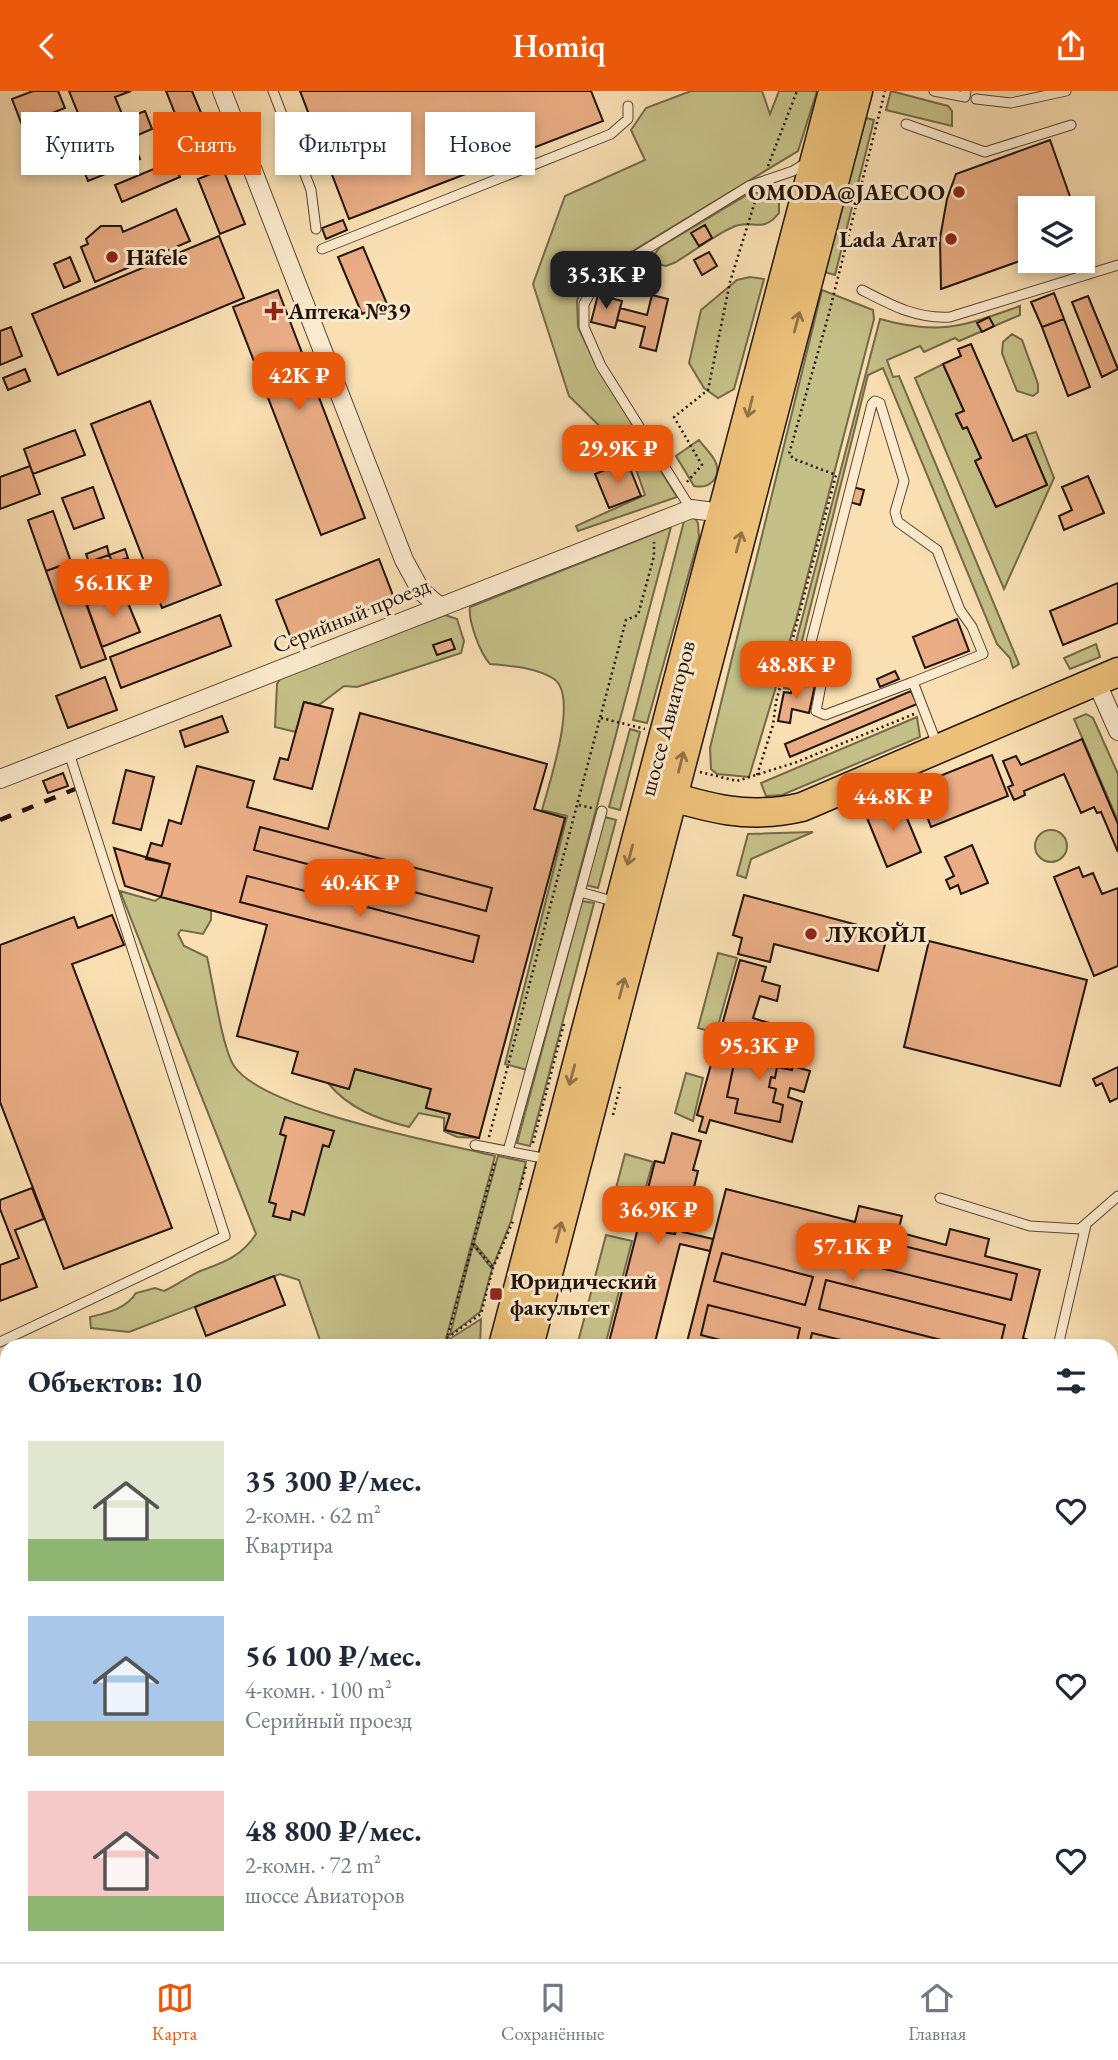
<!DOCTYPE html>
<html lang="ru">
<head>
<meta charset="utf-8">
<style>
	:root { --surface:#fff; --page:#f6f6f7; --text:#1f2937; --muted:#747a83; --line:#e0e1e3; --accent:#ea580c }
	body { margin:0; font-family:"EB Garamond",serif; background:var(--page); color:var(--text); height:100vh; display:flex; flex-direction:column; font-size:26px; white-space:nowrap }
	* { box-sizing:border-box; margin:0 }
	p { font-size:23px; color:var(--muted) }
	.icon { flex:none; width:38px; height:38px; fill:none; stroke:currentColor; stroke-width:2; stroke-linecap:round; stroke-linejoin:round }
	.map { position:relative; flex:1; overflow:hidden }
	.side { position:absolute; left:0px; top:1248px; width:1118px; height:625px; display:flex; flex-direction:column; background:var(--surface); border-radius:21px 21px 0 0; box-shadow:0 4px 10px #0003 }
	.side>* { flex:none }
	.guide { position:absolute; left:21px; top:21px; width:700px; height:63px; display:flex; gap:14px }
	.tools { position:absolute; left:1018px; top:105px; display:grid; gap:14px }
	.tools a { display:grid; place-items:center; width:77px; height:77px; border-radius:0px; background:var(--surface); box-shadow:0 4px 10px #0003; font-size:35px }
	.price { position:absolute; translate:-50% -60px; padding:0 16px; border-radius:14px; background:var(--accent); color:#fff; font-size:23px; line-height:46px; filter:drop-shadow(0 2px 4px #0008) }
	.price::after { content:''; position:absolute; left:50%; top:42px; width:21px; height:16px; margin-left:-10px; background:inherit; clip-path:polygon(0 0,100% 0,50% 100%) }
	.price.on { background:#222; color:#fff }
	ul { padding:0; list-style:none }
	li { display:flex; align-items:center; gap:21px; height:175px; padding:0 28px }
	li span { display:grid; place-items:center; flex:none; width:196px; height:140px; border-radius:0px; color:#555 }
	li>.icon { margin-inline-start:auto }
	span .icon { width:84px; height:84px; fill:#fffc; stroke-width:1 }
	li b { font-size:30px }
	h2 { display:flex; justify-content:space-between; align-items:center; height:84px; padding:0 28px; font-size:30px }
	.chip { padding:0 24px; border-radius:0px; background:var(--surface); box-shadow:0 4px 10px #0003; font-size:24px; line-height:63px }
	.chip.on { background:var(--accent); color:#fff }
	header { display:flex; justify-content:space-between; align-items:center; height:91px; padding:0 28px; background:var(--accent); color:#fff; font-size:32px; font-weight:600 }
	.dock { display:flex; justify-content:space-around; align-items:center; height:98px; border-top:2px solid var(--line); background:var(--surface); font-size:19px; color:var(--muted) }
	.dock a { display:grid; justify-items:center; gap:4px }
	.dock .on { color:var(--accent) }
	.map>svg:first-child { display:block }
	.green { fill:#c5c087; stroke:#736a4a; stroke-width:2 }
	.building { fill:#eaad85; stroke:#21130d; stroke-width:2 }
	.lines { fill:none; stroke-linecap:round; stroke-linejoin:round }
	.service-casing { stroke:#574636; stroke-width:11 }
	.minor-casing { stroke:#574636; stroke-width:20 }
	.primary-casing { stroke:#21130d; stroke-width:31 }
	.path { stroke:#21130d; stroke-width:2.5; stroke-dasharray:2 3.5; stroke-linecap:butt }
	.service { stroke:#fbeacd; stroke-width:9 }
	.minor { stroke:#fbeacd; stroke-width:18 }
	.primary { stroke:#ecc079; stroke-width:28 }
	.rail { stroke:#21130d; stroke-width:4.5; stroke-dasharray:12 12; stroke-linecap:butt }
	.oneway { stroke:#917248 }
	.poi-dot { fill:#8f2418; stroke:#fbeacd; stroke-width:2.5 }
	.labels { text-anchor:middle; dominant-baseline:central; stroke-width:6; stroke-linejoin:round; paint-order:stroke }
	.poi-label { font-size:23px; font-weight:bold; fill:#21130d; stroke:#fbeacd; text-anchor:start }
	.street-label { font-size:23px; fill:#21130d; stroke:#fbeacd }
</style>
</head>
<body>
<header><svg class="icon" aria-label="back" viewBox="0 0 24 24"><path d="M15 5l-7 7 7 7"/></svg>Homiq<svg class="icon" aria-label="share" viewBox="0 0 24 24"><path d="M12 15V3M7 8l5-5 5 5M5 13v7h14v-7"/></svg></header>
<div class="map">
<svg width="1118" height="1871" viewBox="0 0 1118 1871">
	<rect width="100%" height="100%" fill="#f9dfb2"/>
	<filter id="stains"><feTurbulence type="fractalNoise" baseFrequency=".00286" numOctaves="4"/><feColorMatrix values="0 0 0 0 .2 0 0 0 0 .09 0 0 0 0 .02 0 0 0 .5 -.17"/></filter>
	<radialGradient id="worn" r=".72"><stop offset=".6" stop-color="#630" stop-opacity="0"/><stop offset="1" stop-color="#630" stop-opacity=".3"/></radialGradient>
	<path class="green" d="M691 0H762L770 23 779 0H817L798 60 593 184 582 197 577 210 578 236 597 276 677 406 578 440 576 435 645 404 632 367 569 305 533 193 565 105 645 69 631 39 646 17Z
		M891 0 948 15 952 20V35L886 19Z
		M862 26 874 29 835 184 821 180Z
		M750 102H762L779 112V122C762 144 751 127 733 136 713 145 694 160 676 171L666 175 656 173 654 164 660 156Z
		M750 186 764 188 734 298 718 307 704 297 689 272 701 219 737 189Z
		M822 199 873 219 874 228 796 529 749 686 717 683 711 678 710 657Z
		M1020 215V224L959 250 955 247 924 261 920 255 887 269 893 286 899 285 1019 573 1013 577 1010 567 997 553 883 277 868 284 790 598 784 597 880 228C941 245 963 235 1020 215Z
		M1012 243 1022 249 1038 293V301L1033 305 1017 300 1002 262 1003 251Z
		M943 273 964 320 956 324 963 338 967 336 981 367 976 370 996 416 1047 394 1026 344 1036 341 1054 387 1004 498 915 287Z
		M699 349C704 356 713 364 716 372 721 388 709 398 694 395L676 365Z
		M693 424 698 432 699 446 647 632 633 629 684 430Z
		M671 436 527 979 505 973 567 725 542 719C549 693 579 605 554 588 536 576 511 575 490 573 480 562 468 530 470 516Z
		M445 524 457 528 464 550 461 562 357 596 344 595 319 614 304 611 296 641 275 636 277 593 282 584Z
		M1096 553 1100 566 1070 578 1064 567Z
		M1086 623 1093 627 1118 683V730L1074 628Z
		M917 626 920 646 782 704 766 705 761 692Z
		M630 638 640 641 620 719 609 716Z
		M605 726 616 729 598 797 586 794Z
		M1035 755a16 16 0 1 1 32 0a16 16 0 1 1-32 0Z
		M813 741 751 768 746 787 737 784 748 743Z
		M120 800 155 810 161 806 211 819V829L203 843 181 839 178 843 184 855 207 866C213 891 222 957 234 975 265 1020 439 1051 495 1065L444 1255H322L299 1189 280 1183 129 1241 91 1237 90 1226C107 1222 126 1218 136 1202L155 1197 164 1200C176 1195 193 1182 203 1179 225 1171 243 1164 256 1143Z
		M582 810 594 812 530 1055 517 1052Z
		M718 862 737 867 716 942 698 937Z
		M355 978 431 998 426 1016 450 1023 446 1039 480 1047 457 1046 444 1040V1027L419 1022 409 1036C378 1028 349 1018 328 992L349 998Z
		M686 982 703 987 693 1030 675 1022Z
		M625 1063 653 1071 639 1120 612 1112Z
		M498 1065 526 1071 511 1130 493 1175 474 1152Z
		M606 1144 632 1150 605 1255H577Z
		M473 1154 492 1178 480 1221 450 1244Z
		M481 1228 480 1255H447L448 1249Z
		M1111 1578 1118 1580V1871H492L493 1866H1111Z"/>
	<path class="building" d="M33 0H58L65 17 22 34 12 8Z
		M69 0H131L115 6 124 28 145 20 152 38 131 47 140 68 103 84Z
		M166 0H192L209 41 186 50Z
		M300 0H591L603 30 349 128Z
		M78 22 103 84 88 90 63 28Z
		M1050 49 1074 117H1031V166L941 198 940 147 947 108 956 83Z
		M212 52 220 73 205 79 196 58Z
		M173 70 180 86 122 111 115 94Z
		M223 78 245 133 220 143 198 88Z
		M176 118 190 150 95 191 81 156 88 153 86 148 101 135H121L123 141Z
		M343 129 347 139 326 148 322 137Z
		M705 134 712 147 699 155 691 142Z
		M219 145 244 207 58 284 32 223Z
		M363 156 387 213 362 223 338 166Z
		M709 161 717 175 702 184 694 169Z
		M70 166 80 190 64 197 54 173Z
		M278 199 365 427 321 444 233 216Z
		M1054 202 1064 228 1042 236 1031 211Z
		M598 204 622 210 615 237 591 231Z
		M652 204 668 208 656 260 640 256 645 236 617 229 620 217 647 224Z
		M1088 205 1118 278 1102 286 1072 211Z
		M989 226 994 235 982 241 977 232Z
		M1064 228 1090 296 1068 305 1042 236Z
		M11 236 22 265 0 274V240Z
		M971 253 1013 350 1026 344 1047 394 996 416 975 370 981 367 967 336 963 338 956 323 964 320 943 273 961 265 958 258Z
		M25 278 30 290 8 299 3 287Z
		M150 310 221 494 162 517 91 333Z
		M75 339 85 364 33 383 24 358Z
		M627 370 641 405 609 417 595 383Z
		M30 375 40 403 0 418V386Z
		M1088 385 1104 422 1064 439 1059 425 1072 419 1062 396Z
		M93 396 104 427 74 438 62 407Z
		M853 396 864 399 860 414 850 411Z
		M53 420 71 471 46 480 28 429Z
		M107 455 109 464 89 471 86 463Z
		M125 458 128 467 113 472 109 464Z
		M379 468 394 507 292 550 276 509Z
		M71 471 106 568 81 577 46 480Z
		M1118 492V532L1063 554 1050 520Z
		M123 500 140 541 102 556 87 514Z
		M220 524 231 555 121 597 110 566Z
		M957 528 969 560 925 577 913 546Z
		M451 548 455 558 437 564 433 554Z
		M895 580 899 588 880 596 877 588Z
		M105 586 117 619 68 637 56 605Z
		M793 590 815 594 809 622 792 618 790 632 778 630 784 601 791 602Z
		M911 600 917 613 790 666 785 653Z
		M304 611 333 618 312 698 274 688 280 667 288 669Z
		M360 622 547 673 534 718 565 727 479 1047 445 1039 450 1023 426 1017 431 998 355 978 349 998 292 982 298 961 237 945 267 834 161 806 170 773 146 768 151 752 162 755 169 729 181 733 197 675 254 690 247 716 328 738Z
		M222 625 228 641 185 656 180 640Z
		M1082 648 1118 733V761L1101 721 1097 722 1094 716 1081 722 1064 683 1024 700 1025 704 1014 709 1008 696 1013 694 1003 670 1016 665 1021 674Z
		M992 664 1008 705 931 736 915 695Z
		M126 679 154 686 141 739 113 732Z
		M63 682 68 695 48 702 43 690Z
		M899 708 921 761 887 776 865 722Z
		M260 736 492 797 486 820 254 759Z
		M972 754 988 792 961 803 958 794 950 798 946 789 954 785 945 766Z
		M114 757 170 773 161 806 125 795Z
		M1079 776 1083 786 1093 782 1102 803 1118 797V875L1094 885 1054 786Z
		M247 785 479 845 473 871 240 811Z
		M744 804 888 842 878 880 774 853 770 871 738 863 742 847 733 844Z
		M112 824 124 854 72 873 172 1137 64 1178 0 1011V854L74 826 78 837Z
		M929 850 1087 889 1060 995 904 956Z
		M740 869 766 876 762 890 780 895 777 910 760 905 753 927 791 939 789 950 800 951 793 975 810 980 804 1001 790 997 788 1006 802 1011 792 1051 710 1029 706 1042 699 1040 703 1026 697 1024Z
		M756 953 796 962 792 979 777 976 775 987 771 986 769 996 776 998 773 1011 783 1014 780 1031 735 1022 738 1008 727 1006 736 963 753 967Z
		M1118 976V1007L1110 1011 1102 992 1096 995 1093 988Z
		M285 1026 334 1040 329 1056 323 1054 304 1124 292 1120 290 1129 273 1125 276 1113 269 1111 286 1045 280 1043Z
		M672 1042 701 1050 693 1079 698 1080 683 1141 713 1148 710 1160 680 1153 654 1255H608L655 1070 664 1072Z
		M32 1097 44 1128 15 1139 37 1196 0 1210V1174L19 1167 0 1118V1109Z
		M726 1098 855 1131 859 1115 902 1125 898 1141 946 1154 950 1138 989 1148 985 1165 1040 1179 1023 1247 1045 1255H686Z
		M664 1129 677 1131 675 1143 662 1141Z
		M839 1139 1017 1183 1011 1209 832 1165Z
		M722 1162 813 1186 805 1214 714 1190Z
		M274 1185 285 1214 206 1245 195 1216Z
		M826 1189 1005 1234 1000 1255H965L819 1218Z
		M708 1214 800 1237 796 1255H744L701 1244Z
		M812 1242 866 1255H809Z
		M7 1279V1342L0 1345V1281Z
		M1111 1345 1118 1347 1111 1380Z
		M7 1382V1412L0 1415V1385Z
		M7 1599V1643L0 1646V1602Z
		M7 1671V1704L5 1705 0 1689V1673Z
		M1 1770 7 1777V1785L0 1792Z
		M126 1866H267L265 1871H147Z"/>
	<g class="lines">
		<g class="service-casing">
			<path id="service" d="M273 0 311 99 316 138
				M934 0 965 6 966 0
				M976 8 1011 12 1066 0
				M906 33 985 61 1071 34
				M322 158 611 43 628 28V15
				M862 199C891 214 916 228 950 226L1118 174
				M691 418 601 275 584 236V213L598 188 749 95 793 80 809 70
				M913 591 983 563 972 536 960 519 937 459 898 431 895 421 904 390 880 312 875 310 872 313 810 555 824 579 816 620 825 624 913 591 938 656
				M580 801 602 720
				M475 1054 548 1068
				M508 1060 580 801 616 811
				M940 1107 1030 1135 1080 1138 1118 1105
				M0 1251 225 1145 69 662
				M1058 1255 1086 1134
				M0 1735 7 1736
				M296 1871 297 1866"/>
		</g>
		<g class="minor-casing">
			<path id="minor" d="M222 0 404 469 421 500 440 516
				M1096 590 1118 640
				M0 688 691 418 723 422"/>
		</g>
		<g class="primary-casing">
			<path id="primary" d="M656 701C708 717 748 729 802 716L1118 581
				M503 1255 833 0
				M529 1255 858 0
				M346 1871 347 1866
				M370 1871 371 1866"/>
		</g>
		<path class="path" d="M768 75 797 0
			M687 391 702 374 674 326 708 299 730 191 757 104
			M601 627 645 638
			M700 681 737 690 797 671 914 623
			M757 684 773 634 776 611 836 384 794 368 789 363 828 226 885 0
			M579 714 592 717
			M613 1024 620 996
			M489 1046 626 529 638 524 654 465V451
			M533 1052 564 933
			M520 1099 526 1075
			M473 1153 493 1177
			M447 1247 481 1223 493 1177 513 1130
			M445 1255 495 1071"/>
		<use href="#service" class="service"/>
		<use href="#minor" class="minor"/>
		<use href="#primary" class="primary"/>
		<path class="rail" d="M0 729 75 698
			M0 1583 7 1578"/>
	</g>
	<defs><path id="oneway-shaft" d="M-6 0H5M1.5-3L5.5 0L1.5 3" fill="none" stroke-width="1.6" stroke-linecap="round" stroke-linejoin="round" transform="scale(1.75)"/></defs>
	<g class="oneway">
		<use href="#oneway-shaft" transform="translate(797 231) rotate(-75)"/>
		<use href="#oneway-shaft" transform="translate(750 316) rotate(104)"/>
		<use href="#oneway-shaft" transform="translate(739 451) rotate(-75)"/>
		<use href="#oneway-shaft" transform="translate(681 671) rotate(-76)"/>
		<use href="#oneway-shaft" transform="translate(630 764) rotate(105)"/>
		<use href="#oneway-shaft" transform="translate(622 897) rotate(-75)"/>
		<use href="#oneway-shaft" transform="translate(572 984) rotate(105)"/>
		<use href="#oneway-shaft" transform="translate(559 1141) rotate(-75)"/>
	</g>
	<g class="poi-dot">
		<circle cx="959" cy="101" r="7"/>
		<circle cx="951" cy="148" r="7"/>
		<circle cx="112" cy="166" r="7"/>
		<path d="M270.5 209.5h7v7h7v7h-7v7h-7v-7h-7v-7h7z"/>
		<circle cx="811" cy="843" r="7"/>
		<rect x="489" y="1196" width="14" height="14" rx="3.5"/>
	</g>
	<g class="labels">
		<g class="poi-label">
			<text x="945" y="101" text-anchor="end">OMODA@JAECOO</text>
			<text x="937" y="148" text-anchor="end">Lada Агат</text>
			<text x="126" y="166">Häfele</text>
			<text x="288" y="220">Аптека №39</text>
			<text x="825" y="843">ЛУКОЙЛ</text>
			<text x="510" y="1190">Юридический<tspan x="510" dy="26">факультет</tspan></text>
		</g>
		<g class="street-label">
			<text transform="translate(351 524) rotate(-22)">Серийный проезд</text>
			<text transform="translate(667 627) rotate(-75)">шоссе Авиаторов</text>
		</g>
	</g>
	<rect width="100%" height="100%" filter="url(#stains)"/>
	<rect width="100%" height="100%" fill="url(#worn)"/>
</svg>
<div class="tools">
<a><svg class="icon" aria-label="layers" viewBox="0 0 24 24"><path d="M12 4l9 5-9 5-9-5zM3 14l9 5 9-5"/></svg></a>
</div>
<b class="price on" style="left:606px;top:220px">35.3K ₽</b>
<b class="price" style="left:299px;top:321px">42K ₽</b>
<b class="price" style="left:618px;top:394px">29.9K ₽</b>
<b class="price" style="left:113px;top:528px">56.1K ₽</b>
<b class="price" style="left:796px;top:610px">48.8K ₽</b>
<b class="price" style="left:893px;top:742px">44.8K ₽</b>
<b class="price" style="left:360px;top:828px">40.4K ₽</b>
<b class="price" style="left:759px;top:991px">95.3K ₽</b>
<b class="price" style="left:658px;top:1155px">36.9K ₽</b>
<b class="price" style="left:852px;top:1192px">57.1K ₽</b>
<div class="guide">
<a class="chip">Купить</a>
<a class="chip on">Снять</a>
<a class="chip">Фильтры</a>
<a class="chip">Новое</a>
</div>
<section class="side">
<h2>Объектов: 10<svg class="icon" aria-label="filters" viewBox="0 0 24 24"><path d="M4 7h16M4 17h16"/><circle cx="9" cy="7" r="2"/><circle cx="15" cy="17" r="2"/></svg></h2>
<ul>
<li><span style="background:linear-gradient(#dfe7d0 70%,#8fb573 0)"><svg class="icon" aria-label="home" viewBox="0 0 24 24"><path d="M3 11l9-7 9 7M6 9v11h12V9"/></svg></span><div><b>35 300 ₽/мес.</b><p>2-комн. · 62 m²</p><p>Квартира</p></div><svg class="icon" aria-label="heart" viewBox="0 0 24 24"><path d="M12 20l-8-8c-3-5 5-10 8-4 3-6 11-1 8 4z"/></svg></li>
<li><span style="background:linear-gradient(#a9c7e8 75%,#c2b280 0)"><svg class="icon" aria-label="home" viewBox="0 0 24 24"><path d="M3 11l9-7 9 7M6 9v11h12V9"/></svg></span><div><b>56 100 ₽/мес.</b><p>4-комн. · 100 m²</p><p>Серийный проезд</p></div><svg class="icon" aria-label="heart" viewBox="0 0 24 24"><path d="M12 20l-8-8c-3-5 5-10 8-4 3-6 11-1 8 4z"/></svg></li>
<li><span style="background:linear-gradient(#f6c9c9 75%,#8fb573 0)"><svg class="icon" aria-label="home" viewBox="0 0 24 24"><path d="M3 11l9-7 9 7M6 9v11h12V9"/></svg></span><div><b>48 800 ₽/мес.</b><p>2-комн. · 72 m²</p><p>шоссе Авиаторов</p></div><svg class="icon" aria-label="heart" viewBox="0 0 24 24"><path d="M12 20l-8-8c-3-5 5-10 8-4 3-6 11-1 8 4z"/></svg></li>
</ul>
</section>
</div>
<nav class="dock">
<a class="on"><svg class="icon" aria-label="map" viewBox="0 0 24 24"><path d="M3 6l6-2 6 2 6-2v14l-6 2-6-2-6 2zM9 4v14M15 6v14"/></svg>Карта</a>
<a><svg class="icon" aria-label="saved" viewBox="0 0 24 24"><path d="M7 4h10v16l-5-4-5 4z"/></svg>Сохранённые</a>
<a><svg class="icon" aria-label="home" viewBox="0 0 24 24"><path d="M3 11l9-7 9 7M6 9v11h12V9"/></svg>Главная</a>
</nav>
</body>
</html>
